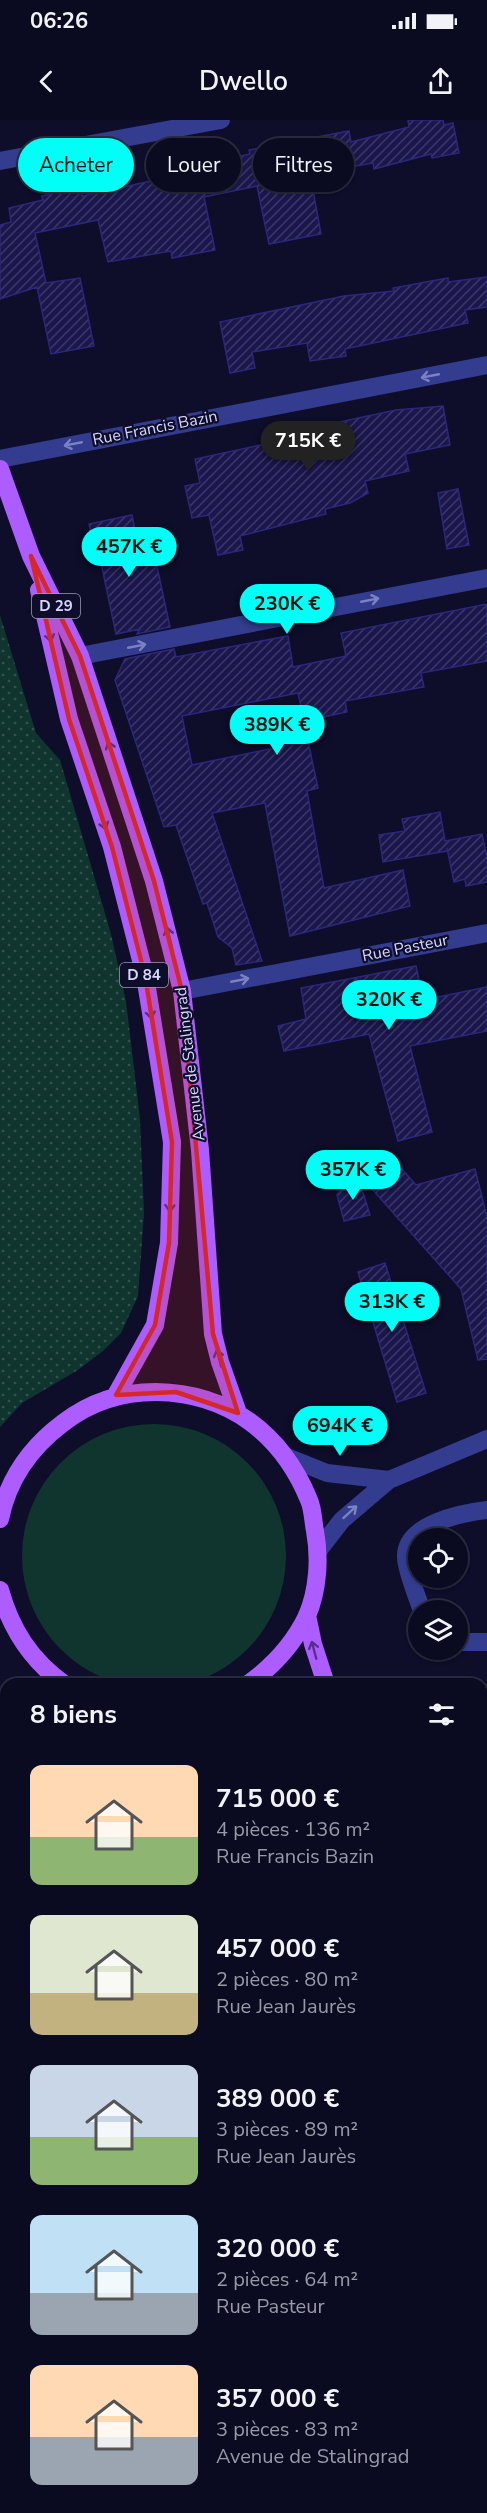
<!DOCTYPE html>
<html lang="fr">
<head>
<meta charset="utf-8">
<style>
	:root { --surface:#0a0a20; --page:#18182d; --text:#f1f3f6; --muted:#999aa5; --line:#2a2b3e; --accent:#02fff7 }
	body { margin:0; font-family:"Nunito Sans",sans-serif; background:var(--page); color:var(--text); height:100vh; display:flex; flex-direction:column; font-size:22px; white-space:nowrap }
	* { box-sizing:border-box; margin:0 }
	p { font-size:20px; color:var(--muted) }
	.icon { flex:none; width:33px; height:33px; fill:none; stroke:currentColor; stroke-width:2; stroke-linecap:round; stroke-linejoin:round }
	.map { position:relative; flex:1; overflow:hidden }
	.sheet { position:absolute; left:0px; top:1558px; width:488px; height:836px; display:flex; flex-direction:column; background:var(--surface); border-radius:18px 18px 0 0; box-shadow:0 2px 4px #0004,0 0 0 2px var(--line) }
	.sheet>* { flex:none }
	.banner { position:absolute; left:18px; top:18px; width:452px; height:54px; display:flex; gap:12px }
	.fabs { position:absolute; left:408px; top:1408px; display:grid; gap:12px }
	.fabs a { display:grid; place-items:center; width:60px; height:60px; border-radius:50%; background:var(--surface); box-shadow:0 2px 4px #0004,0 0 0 2px var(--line); font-size:30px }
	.price { position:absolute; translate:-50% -51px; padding:0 14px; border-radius:21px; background:var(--accent); color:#111; font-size:20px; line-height:39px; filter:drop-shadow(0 2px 3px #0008) }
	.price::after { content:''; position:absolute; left:50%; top:36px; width:18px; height:14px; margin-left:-9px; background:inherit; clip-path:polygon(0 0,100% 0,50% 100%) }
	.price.on { background:#222; color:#fff }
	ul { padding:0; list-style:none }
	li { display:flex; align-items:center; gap:18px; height:150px; padding:0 30px }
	li span { display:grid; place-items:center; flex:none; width:168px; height:120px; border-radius:12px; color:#555 }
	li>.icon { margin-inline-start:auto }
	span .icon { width:72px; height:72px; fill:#fffc; stroke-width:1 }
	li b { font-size:26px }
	h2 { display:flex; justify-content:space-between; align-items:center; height:72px; padding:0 30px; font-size:26px }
	.pill { padding:0 21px; border-radius:27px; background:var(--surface); box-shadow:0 2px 4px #0004,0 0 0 2px var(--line); font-size:21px; line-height:54px }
	.pill.on { background:var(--accent); color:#111 }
	.status { display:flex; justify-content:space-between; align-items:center; height:42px; padding:0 30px; background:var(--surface); direction:ltr }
	.status svg { height:16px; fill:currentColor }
	header { display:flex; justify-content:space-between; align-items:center; height:78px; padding:0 30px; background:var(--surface); font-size:27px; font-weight:600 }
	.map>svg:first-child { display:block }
	.green { fill:#10352f }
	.forest { fill:url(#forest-firs) }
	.park { fill:url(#park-dots) }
	.building { fill:url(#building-hatch); stroke:#2c277c; stroke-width:1.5 }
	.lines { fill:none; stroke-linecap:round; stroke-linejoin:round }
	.minor { stroke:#333c8e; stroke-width:18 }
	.major { stroke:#ad5dff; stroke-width:18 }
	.oneway { stroke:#7c82c1 }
	.oneway2 { stroke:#56318a }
	.marked { fill:#d62828; fill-opacity:0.2; stroke:#d62828; stroke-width:4.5; stroke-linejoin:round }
	.labels { text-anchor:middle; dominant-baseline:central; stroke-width:4.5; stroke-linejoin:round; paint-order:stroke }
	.shield { fill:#0e0d2a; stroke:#9a9abf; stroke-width:1.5 }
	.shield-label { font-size:15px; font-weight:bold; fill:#d6d7ff }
	.street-label { font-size:16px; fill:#d6d7ff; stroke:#0e0d2a }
</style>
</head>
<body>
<div class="status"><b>06:26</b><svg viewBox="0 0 49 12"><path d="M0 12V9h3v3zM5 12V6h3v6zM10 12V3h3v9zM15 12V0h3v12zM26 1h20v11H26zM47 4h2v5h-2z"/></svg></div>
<header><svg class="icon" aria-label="back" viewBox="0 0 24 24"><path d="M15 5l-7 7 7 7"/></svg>Dwello<svg class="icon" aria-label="share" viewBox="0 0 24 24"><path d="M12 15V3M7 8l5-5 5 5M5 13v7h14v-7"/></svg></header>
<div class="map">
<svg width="487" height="2393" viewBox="0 0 487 2393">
	<defs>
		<pattern id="forest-firs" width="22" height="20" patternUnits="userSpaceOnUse" patternTransform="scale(1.5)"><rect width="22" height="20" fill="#10352f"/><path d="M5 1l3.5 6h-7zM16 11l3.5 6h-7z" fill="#32524e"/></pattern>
		<pattern id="park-dots" width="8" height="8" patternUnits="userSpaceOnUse" patternTransform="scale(1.5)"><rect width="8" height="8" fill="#10352f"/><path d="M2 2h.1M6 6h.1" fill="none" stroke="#32524e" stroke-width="1.8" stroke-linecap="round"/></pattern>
		<pattern id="building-hatch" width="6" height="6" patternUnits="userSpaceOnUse" patternTransform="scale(1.5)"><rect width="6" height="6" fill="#1b174d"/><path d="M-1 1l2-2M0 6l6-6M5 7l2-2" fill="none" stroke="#3b3868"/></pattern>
	</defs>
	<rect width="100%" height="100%" fill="#0e0d2a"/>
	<path class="green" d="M22 1436a132 132 0 1 1 264 0a132 132 0 1 1-264 0Z"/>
	<path class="forest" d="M0 2361 6 2363V2388H122L145 2393H0Z"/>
	<path class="park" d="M0 495 36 613 60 640 111 814 126 881 140 999 144 1093 138 1176 121 1213 103 1231 78 1250 22 1283 0 1307Z"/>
	<path class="building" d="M408 0H443L444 5 453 3 459 33 432 38 431 34 374 49 373 43 310 54 321 114 269 124 257 66 204 77 215 130 172 138 171 131 108 142 98 100 35 113 46 163 80 158 94 226 51 234 37 167 0 179V105L11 102 9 88 43 80 42 76 80 67 82 76 165 58 164 51 194 43 195 46 250 34 249 30 349 11 351 22 409 7Z
		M487 157V187L465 190 468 203 345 229 346 236 310 241 307 223 252 232 255 248 230 253 220 202 344 176 394 171 393 168 448 158V162Z
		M443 286 450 325 405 334 409 351 365 361 368 373 350 383 325 389 326 394 240 416 243 430 218 435 209 395 192 398 185 366 200 363 195 339 326 311 325 305 396 290Z
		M458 369 469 425 447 429 438 373Z
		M132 395 142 445 156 442 170 507 137 514 140 509 116 514 100 438H97L89 404Z
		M487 484V541L421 553 424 567 345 581 347 592 304 601 298 573 182 596 192 645 308 621 318 668 307 671 324 768 403 750 410 786 290 816 265 683 212 693 262 841 236 845 232 828 218 817 207 783 203 784 176 705 164 707 115 560 125 539 174 529 176 537 288 516 293 547 346 536 341 513Z
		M440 692 445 721 482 714 487 737V762L466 766 465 759 454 762 447 728V731L383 742 379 715 405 711 402 699Z
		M416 846 423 880 487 867V911L410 926 432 1012 398 1021 369 914 284 931 278 906 306 899 301 868Z
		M402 1049 416 1065 475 1049 487 1097V1239L478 1240 461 1169 363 1059Z
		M359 1060 370 1095 344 1101 337 1075 345 1064Z
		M385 1143 426 1273 397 1282 358 1152Z"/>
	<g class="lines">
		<path class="minor" d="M0 41 221 0
			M0 339 487 245
			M80 536 487 458
			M182 871 487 813
			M287 1337 327 1353 389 1360
			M318 1431 342 1400 389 1360 487 1319
			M422 1491C417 1476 407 1453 406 1438 404 1404 462 1393 487 1390
			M458 1522H487
			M0 1703 6 1700
			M0 1807 6 1782
			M0 1917 6 1919
			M482 1938 487 1937
			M0 1958 6 1959
			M4 2095 6 2084"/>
		<path class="major" d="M0 349 31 436 80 536 154 761 182 871 200 1030 213 1214 220 1242 238 1293
			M39 470 69 599 112 727 145 856 172 1022 169 1123 155 1205 116 1275
			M0 1399C8 1359 31 1327 63 1303 90 1282 123 1272 156 1272 229 1273 282 1314 309 1380 313 1389 313 1401 315 1411 320 1438 318 1470 307 1496 294 1523 272 1547 248 1564
			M0 1470C11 1510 31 1540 64 1564
			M307 1495 313 1524 326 1564
			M0 1587 6 1586
			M482 1862 487 1878
			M482 2008 487 2025"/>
	</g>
	<defs><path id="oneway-shaft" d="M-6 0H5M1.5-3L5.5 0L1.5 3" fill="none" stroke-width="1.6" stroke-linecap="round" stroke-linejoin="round" transform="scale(1.5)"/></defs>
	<g class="oneway">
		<use href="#oneway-shaft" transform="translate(430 256) rotate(169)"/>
		<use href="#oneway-shaft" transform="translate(73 324) rotate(169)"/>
		<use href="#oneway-shaft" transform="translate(370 480) rotate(-11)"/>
		<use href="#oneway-shaft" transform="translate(137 526) rotate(-11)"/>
		<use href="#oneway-shaft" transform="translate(240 860) rotate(-11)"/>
		<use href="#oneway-shaft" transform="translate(350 1392) rotate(-42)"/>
	</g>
	<g class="oneway2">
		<use href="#oneway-shaft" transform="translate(49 513) rotate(77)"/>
		<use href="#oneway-shaft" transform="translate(111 630) rotate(-108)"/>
		<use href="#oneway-shaft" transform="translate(103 701) rotate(72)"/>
		<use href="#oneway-shaft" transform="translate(169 816) rotate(-104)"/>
		<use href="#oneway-shaft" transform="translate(150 890) rotate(81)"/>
		<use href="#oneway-shaft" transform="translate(170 1083) rotate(92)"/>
		<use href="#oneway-shaft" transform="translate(219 1238) rotate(-105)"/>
		<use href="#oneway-shaft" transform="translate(314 1530) rotate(-105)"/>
	</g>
	<path class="marked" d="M31 436 80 536 154 761 182 871 213 1214 238 1293 176 1272 116 1275 155 1205 169 1123 172 1022 145 856 112 727 69 599Z"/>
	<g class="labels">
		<g class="shield">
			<rect x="32" y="474" width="48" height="24" rx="4.5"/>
			<rect x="120" y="843" width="48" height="24" rx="4.5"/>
		</g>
		<g class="shield-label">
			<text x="56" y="486">D 29</text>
			<text x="144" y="855">D 84</text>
		</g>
		<g class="street-label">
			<text transform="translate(155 308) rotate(-11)">Rue Francis Bazin</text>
			<text transform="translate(405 828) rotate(-11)">Rue Pasteur</text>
			<text transform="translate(190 944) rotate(-97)">Avenue de Stalingrad</text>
		</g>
	</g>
</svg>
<div class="fabs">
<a><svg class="icon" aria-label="locate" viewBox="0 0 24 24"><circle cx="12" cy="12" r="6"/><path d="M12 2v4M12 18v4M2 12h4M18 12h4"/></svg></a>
<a><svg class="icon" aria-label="layers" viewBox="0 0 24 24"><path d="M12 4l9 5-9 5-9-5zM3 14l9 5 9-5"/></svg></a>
</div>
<b class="price on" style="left:308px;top:352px">715K €</b>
<b class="price" style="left:129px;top:458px">457K €</b>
<b class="price" style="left:287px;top:515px">230K €</b>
<b class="price" style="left:277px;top:636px">389K €</b>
<b class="price" style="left:389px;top:911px">320K €</b>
<b class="price" style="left:353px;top:1081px">357K €</b>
<b class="price" style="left:392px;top:1213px">313K €</b>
<b class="price" style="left:340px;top:1337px">694K €</b>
<div class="banner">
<a class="pill on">Acheter</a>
<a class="pill">Louer</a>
<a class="pill">Filtres</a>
</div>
<section class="sheet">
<h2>8 biens<svg class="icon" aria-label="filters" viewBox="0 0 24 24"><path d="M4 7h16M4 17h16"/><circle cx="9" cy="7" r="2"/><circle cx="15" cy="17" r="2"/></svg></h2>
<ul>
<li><span style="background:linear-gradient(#ffd9b3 60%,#8fb573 0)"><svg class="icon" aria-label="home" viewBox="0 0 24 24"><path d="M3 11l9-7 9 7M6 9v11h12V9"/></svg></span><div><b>715 000 €</b><p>4 pièces · 136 m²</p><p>Rue Francis Bazin</p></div></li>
<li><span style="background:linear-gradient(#dfe7d0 65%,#c2b280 0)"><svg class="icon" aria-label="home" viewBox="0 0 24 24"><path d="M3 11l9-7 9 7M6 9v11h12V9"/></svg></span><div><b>457 000 €</b><p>2 pièces · 80 m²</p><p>Rue Jean Jaurès</p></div></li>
<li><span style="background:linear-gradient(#c9d6e8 60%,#8fb573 0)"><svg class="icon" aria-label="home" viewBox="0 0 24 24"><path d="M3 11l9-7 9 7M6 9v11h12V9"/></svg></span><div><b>389 000 €</b><p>3 pièces · 89 m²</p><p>Rue Jean Jaurès</p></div></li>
<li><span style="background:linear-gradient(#bfe0f5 65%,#9aa5b1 0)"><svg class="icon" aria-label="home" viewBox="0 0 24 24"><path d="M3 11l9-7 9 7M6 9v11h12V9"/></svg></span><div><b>320 000 €</b><p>2 pièces · 64 m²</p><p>Rue Pasteur</p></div></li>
<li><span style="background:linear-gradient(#ffd9b3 60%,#9aa5b1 0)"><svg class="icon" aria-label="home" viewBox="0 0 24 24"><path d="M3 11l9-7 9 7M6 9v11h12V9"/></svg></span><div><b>357 000 €</b><p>3 pièces · 83 m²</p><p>Avenue de Stalingrad</p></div></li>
</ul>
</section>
</div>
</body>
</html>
